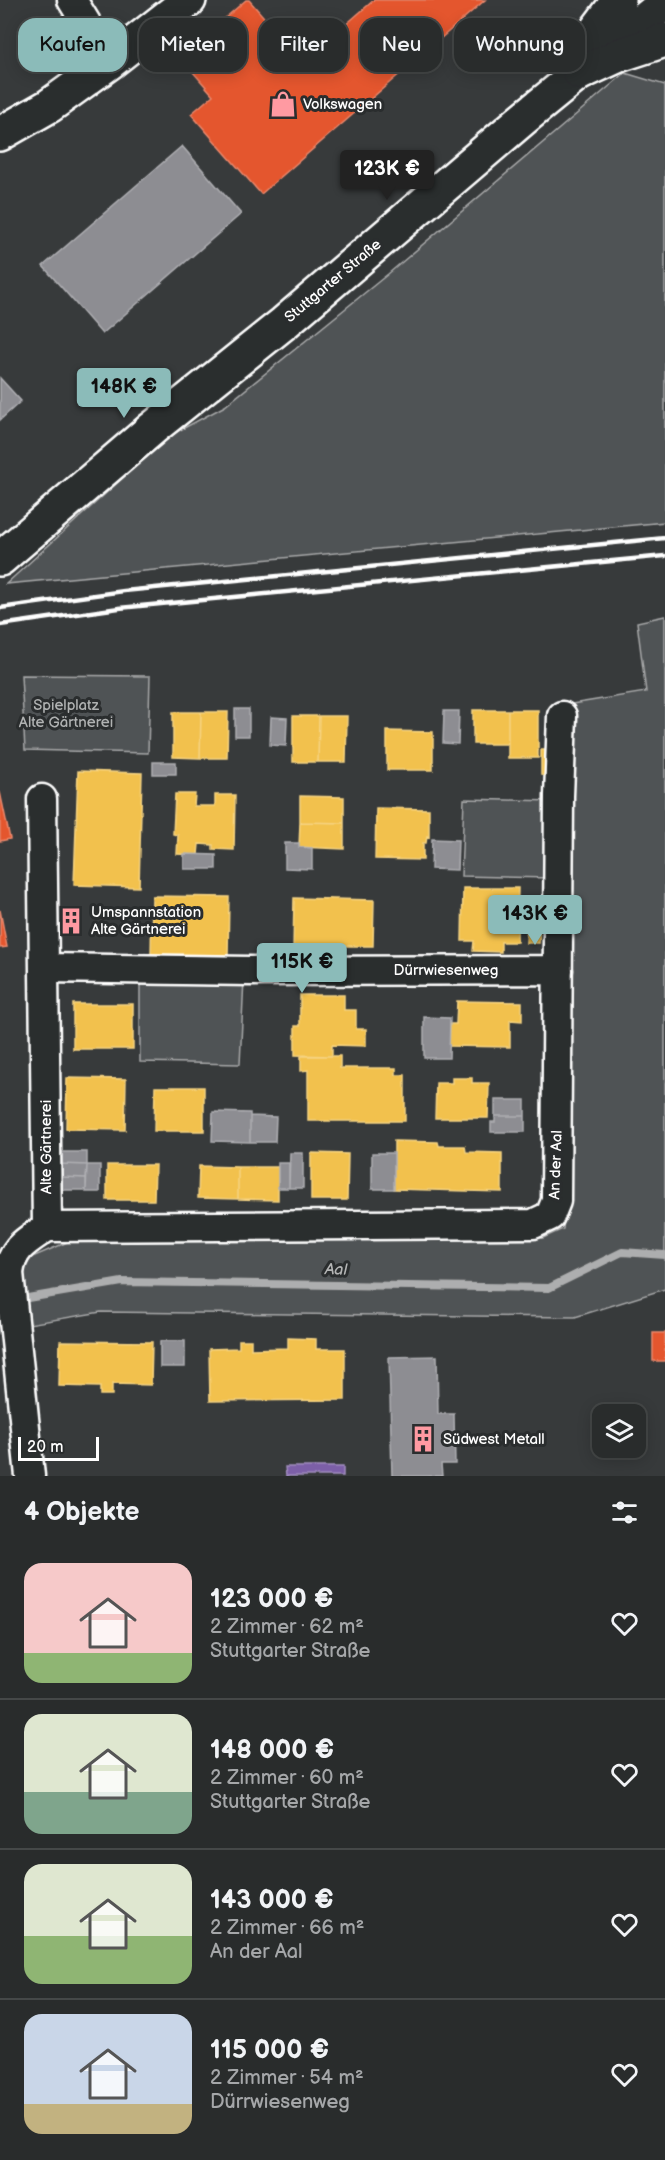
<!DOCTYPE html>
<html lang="de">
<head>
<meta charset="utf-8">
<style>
	:root { --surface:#292c2c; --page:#353838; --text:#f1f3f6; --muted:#a5a7a9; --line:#454848; --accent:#8bbbb9 }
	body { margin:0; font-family:"Balsamiq Sans",sans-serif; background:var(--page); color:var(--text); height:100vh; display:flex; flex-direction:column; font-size:22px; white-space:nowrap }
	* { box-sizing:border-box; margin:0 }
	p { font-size:20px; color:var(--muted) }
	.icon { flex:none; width:33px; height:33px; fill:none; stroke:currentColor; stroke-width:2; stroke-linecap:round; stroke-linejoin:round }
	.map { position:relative; height:1476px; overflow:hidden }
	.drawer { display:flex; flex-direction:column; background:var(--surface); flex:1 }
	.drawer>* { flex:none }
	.hud { position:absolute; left:18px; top:18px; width:630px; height:54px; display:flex; gap:12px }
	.buttons { position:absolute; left:592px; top:1404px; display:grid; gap:12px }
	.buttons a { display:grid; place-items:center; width:54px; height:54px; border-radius:12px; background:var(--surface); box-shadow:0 3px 15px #0003,0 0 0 2px var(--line); font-size:30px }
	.scale { position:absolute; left:18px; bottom:15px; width:81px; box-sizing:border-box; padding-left:6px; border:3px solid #fff; border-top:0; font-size:16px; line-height:21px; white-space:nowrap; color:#fff; -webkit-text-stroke:4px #2a2d2e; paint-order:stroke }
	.price { position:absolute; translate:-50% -51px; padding:0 14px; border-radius:6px; background:var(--accent); color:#111; font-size:20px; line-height:39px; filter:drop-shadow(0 2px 3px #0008) }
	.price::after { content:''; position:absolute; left:50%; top:36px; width:18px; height:14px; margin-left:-9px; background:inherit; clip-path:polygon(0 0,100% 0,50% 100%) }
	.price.active { background:#222; color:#fff }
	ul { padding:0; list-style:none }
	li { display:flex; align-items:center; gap:18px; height:150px; padding:0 24px }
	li+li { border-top:2px solid var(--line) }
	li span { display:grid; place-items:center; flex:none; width:168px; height:120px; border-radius:18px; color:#555 }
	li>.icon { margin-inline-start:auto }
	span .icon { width:72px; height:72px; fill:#fffc; stroke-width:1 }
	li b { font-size:26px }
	h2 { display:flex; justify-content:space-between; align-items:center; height:72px; padding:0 24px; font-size:26px }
	.tag { padding:0 21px; border-radius:18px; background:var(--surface); box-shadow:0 3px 15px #0003,0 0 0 2px var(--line); font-size:21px; line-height:54px }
	.tag.active { background:var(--accent); color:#111 }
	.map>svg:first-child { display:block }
	.green { fill:#505354; stroke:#a8a9aa; stroke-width:1.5 }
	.homes { fill:#f2c14e; stroke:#f6d483; stroke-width:1.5 }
	.shops { fill:#e4572e; stroke:#ec896d; stroke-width:1.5 }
	.offices { fill:#7b5ea7; stroke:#a38ec1; stroke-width:1.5 }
	.industry { fill:#8d8d92; stroke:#afafb3; stroke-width:1.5 }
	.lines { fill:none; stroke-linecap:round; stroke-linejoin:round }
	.stream { stroke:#adaeaf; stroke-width:8 }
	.street-casing { stroke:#fff; stroke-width:33 }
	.secondary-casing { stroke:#fff; stroke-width:38 }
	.highway-casing { stroke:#fff; stroke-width:38 }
	.street { stroke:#2a2d2e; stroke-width:28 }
	.secondary { stroke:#2a2d2e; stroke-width:33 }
	.highway { stroke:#2a2d2e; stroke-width:33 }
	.rail { stroke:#fff; stroke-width:4.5 }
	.labels { text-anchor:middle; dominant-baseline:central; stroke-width:6; stroke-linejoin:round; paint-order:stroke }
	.poi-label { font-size:15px; fill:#fff; stroke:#2a2d2e; text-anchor:start }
	.street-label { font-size:15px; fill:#fff; stroke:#2a2d2e }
	.park-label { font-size:15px; fill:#b0b2b2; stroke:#2a2d2e }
	.water-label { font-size:16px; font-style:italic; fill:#b4b5b5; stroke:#2a2d2e }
</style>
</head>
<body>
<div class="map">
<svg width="665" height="1476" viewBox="0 0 665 1476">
	<rect width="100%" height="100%" fill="#373a3b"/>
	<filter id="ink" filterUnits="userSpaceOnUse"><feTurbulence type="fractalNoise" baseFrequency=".0167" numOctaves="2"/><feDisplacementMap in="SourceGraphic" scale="12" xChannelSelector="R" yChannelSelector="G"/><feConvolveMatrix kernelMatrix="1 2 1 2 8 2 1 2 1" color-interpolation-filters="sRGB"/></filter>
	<g filter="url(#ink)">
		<path class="green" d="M625 73 665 85V522L6 584 169 436 225 406 388 274Z
			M665 616V1289L575 1317 101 1312 29 1324 23 1261 84 1235 543 1238 563 1229 568 1181 566 705 646 692 637 622Z
			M21 675 150 676 148 753 25 750Z
			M464 799 553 801 552 878 461 876Z
			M140 973 244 978 240 1064 140 1062Z"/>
		<path class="homes" d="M473 710H508V744H473Z
			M508 710H538V758H508Z
			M173 712H201L200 758 173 757Z
			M201 712H228L227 758H200Z
			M293 716H319L318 762H293Z
			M319 716H347L346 762H318Z
			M387 731 433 732V770H387Z
			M541 750H552L551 776 541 775Z
			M78 771 142 773 139 887 74 885Z
			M175 794H195L194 806H215V795H235L234 850 213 849V845L199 844 198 855 177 854 178 835 173 834Z
			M300 796 344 797V823L300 822Z
			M376 808 429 809V837L427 836 426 843H423V860L375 859Z
			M300 822 344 823V849L299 847Z
			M463 888H518L517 942H501V952L473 951 474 941H462Z
			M152 896 229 897 228 957 151 955Z
			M294 898 374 900 373 946H339V952L293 951Z
			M65 912H77V931H65Z
			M527 919 540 920 539 943H526Z
			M300 995H344V1010H356V1029H366V1046L332 1045V1056L295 1055V1026H300Z
			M457 1001 522 1002V1021L510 1020V1047L449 1046 450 1024H456Z
			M73 1004H133V1049H73Z
			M301 1056H340V1068H396V1075H405V1121H308V1070L301 1071Z
			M67 1078 126 1079 125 1130 66 1129Z
			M452 1078H472V1083H489L488 1118H435L436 1083H452Z
			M155 1087H204V1131H154Z
			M394 1141 438 1142 439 1146H465L466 1152 502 1153V1192L394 1189Z
			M311 1153 348 1154 347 1200H311Z
			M107 1165H155L154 1200H107Z
			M199 1166 238 1167V1199L198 1198Z
			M238 1167H278V1200L238 1199Z
			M288 1338 316 1339V1349H345V1400L210 1401 209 1349 239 1348V1340H251V1349L288 1348Z
			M60 1341 152 1342 151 1385 112 1384V1395H100V1387L59 1386Z"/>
		<path class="shops" d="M246 0H249L282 38 286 35 292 41 288 44 303 62 374 0H485L261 194 191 114 213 95 180 57Z
			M0 792 10 839 0 841Z
			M0 910 7 947 0 948Z
			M653 1333H665V1361H653Z"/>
		<path class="offices" d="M285 1467H343V1476H286Z"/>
		<path class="industry" d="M182 146 241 214 102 334 43 266Z
			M0 378 21 401 0 420Z
			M235 709H249V736H235Z
			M444 711H459L458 744 443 743Z
			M271 717 287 718 286 746 270 745Z
			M153 762H176V774H153Z
			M432 839 458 840 457 870 431 869Z
			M285 843H299V847L312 848V869L285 868Z
			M184 854 216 855V869H184Z
			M424 1017 450 1018 449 1058H424Z
			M495 1100H525V1116H495Z
			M213 1112 250 1113V1142L212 1141Z
			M250 1116 276 1117 275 1142H250Z
			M495 1116H525V1132H491V1122H495Z
			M61 1152H87V1165L61 1164Z
			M290 1153H303V1188H289Z
			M372 1153H394V1189H372Z
			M278 1163H289V1188H278Z
			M61 1164 87 1165 86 1178 61 1177Z
			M87 1165H100V1192H86Z
			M61 1177 86 1178V1190H61Z
			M160 1341H185V1367H160Z
			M437 1356 438 1414H454L455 1464H441L442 1476H392L389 1357Z"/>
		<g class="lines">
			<path class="stream" d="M16 1300 122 1282 549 1288 622 1252 665 1255"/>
			<g class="street-casing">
				<path id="street" d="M72 0 110 62
					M42 799 47 1227
					M45 968 251 971 558 970
					M47 1227 533 1224 550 1216 556 1201 559 796 562 716
					M30 1476 9 1273C12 1247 27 1241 47 1227"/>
			</g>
			<g class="secondary-casing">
				<path id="secondary" d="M573 61 619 0
					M0 134 49 106 110 62 189 0
					M0 559 153 428 284 323 524 118 665 3"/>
			</g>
			<g class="highway-casing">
				<path id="highway" d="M580 73 619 55 665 40"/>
			</g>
			<use href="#street" class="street"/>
			<use href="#secondary" class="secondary"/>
			<use href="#highway" class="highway"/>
			<path class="rail" d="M0 608 124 591 665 538
				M0 625 119 608 665 556"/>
		</g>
	</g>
	<defs>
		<g id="shop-bare" transform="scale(2.07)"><path d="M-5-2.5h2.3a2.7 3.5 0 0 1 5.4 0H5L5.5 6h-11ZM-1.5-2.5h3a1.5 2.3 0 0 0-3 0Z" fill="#ff9aa2" stroke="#2a2d2e" stroke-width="2.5" paint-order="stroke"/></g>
		<g id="building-bare" transform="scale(2.07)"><path d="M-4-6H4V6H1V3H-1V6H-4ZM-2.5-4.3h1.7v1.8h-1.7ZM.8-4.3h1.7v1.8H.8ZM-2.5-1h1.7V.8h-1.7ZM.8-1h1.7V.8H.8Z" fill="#ff9aa2" stroke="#2a2d2e" stroke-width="2.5" paint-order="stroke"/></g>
	</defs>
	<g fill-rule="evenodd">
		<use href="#shop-bare" x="283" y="104"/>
		<use href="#building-bare" x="71" y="921"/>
		<use href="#building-bare" x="423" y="1439"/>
	</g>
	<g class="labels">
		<g class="poi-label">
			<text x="303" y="104">Volkswagen</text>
			<text x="91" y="912">Umspannstation<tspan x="91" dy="17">Alte Gärtnerei</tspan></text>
			<text x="443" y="1439">Südwest Metall</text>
		</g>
		<g class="street-label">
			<text transform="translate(333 281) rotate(-40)">Stuttgarter Straße</text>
			<text x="446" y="970">Dürrwiesenweg</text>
			<text transform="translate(46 1147) rotate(-90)">Alte Gärtnerei</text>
			<text transform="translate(556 1165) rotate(-88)">An der Aal</text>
		</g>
		<g class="park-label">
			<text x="66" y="705">Spielplatz<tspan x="66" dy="17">Alte Gärtnerei</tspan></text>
		</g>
		<g class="water-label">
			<text transform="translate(336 1270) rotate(1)">Aal</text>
		</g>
	</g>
</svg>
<div class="buttons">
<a><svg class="icon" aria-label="layers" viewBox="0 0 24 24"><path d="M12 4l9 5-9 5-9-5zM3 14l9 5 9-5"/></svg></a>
</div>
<div class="scale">20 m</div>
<b class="price active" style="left:387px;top:201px">123K €</b>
<b class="price" style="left:124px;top:419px">148K €</b>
<b class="price" style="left:535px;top:946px">143K €</b>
<b class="price" style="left:302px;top:994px">115K €</b>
<div class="hud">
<a class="tag active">Kaufen</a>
<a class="tag">Mieten</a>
<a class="tag">Filter</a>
<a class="tag">Neu</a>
<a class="tag">Wohnung</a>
</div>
</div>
<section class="drawer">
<h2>4 Objekte<svg class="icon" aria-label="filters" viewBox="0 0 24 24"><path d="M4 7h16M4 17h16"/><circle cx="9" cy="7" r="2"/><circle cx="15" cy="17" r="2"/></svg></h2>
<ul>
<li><span style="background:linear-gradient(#f6c9c9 75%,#8fb573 0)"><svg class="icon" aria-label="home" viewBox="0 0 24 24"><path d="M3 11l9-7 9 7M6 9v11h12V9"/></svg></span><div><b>123 000 €</b><p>2 Zimmer · 62 m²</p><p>Stuttgarter Straße</p></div><svg class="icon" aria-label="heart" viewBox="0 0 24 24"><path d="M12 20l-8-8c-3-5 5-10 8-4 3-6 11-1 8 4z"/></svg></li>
<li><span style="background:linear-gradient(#dfe7d0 65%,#7fa58c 0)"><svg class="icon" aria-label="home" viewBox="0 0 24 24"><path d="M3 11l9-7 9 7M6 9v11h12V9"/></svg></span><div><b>148 000 €</b><p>2 Zimmer · 60 m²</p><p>Stuttgarter Straße</p></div><svg class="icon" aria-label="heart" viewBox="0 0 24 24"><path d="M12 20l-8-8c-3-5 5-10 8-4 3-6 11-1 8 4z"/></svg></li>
<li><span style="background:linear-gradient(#dfe7d0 60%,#8fb573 0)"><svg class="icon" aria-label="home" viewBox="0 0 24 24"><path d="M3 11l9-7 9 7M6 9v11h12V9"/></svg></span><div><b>143 000 €</b><p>2 Zimmer · 66 m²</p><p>An der Aal</p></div><svg class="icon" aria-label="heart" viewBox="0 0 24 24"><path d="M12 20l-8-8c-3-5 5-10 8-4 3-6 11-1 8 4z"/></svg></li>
<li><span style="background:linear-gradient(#c9d6e8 75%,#c2b280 0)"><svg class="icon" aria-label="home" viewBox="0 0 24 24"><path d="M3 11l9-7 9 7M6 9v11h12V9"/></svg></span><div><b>115 000 €</b><p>2 Zimmer · 54 m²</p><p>Dürrwiesenweg</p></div><svg class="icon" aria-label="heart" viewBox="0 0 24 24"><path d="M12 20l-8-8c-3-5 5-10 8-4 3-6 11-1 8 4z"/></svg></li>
</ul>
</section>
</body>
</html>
